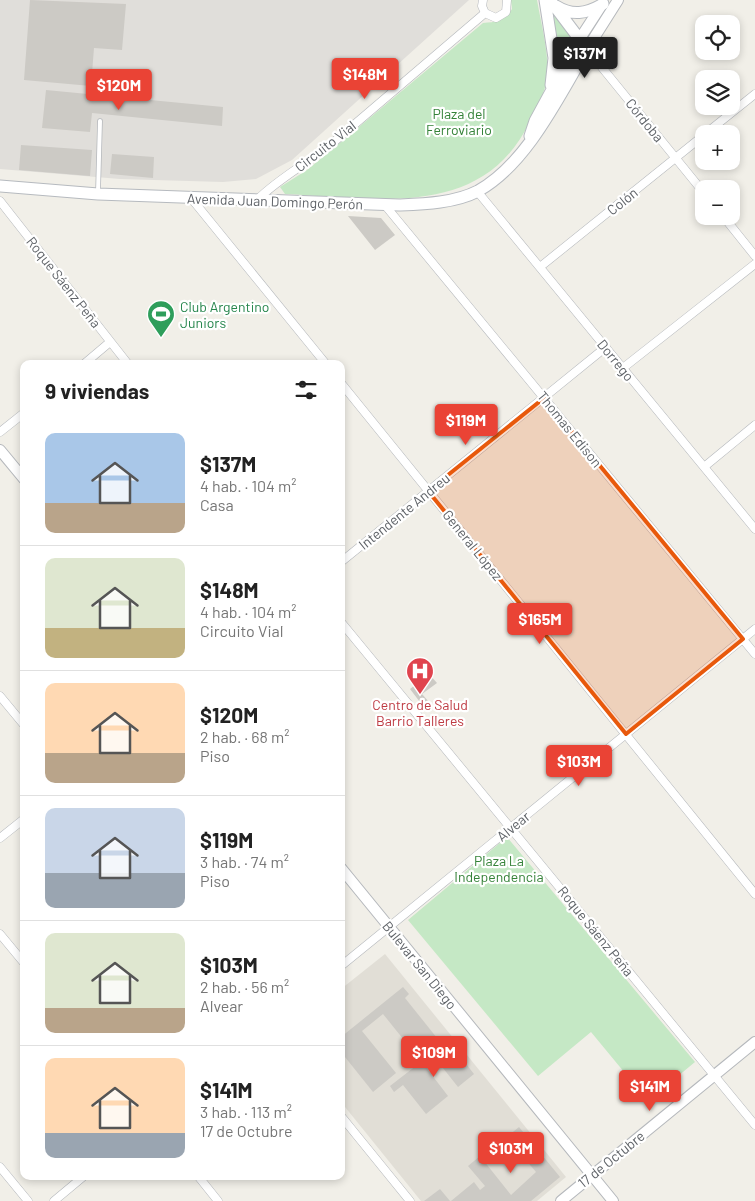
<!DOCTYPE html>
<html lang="es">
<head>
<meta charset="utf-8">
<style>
	:root { --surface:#fff; --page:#f6f6f6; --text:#222; --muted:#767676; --line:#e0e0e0; --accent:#ea4335 }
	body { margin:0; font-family:Barlow,sans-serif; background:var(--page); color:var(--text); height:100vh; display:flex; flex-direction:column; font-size:19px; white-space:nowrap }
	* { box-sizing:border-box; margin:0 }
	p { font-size:16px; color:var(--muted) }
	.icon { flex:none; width:28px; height:28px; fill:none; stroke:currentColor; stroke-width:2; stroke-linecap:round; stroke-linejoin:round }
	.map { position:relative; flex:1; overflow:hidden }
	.panel { position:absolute; left:20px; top:360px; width:325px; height:820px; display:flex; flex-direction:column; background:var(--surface); border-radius:10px; box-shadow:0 2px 8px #0003 }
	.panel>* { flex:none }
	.controls { position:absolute; left:695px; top:15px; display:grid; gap:10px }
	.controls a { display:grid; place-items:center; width:45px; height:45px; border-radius:10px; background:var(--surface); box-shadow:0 2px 8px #0003; font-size:25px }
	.price { position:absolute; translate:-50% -42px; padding:0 11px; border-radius:5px; background:var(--accent); color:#fff; font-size:16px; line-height:32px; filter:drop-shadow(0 1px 2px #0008) }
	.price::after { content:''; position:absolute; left:50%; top:30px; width:15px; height:11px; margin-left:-8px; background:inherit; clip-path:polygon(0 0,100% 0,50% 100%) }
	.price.current { background:#222; color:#fff }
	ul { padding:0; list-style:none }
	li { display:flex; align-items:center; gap:15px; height:125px; padding:0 25px }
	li+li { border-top:1px solid var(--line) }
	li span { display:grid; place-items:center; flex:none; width:140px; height:100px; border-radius:10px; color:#555 }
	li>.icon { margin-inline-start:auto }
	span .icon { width:60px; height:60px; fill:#fffc; stroke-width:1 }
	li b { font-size:21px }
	h2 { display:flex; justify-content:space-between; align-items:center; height:60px; padding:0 25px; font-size:21px }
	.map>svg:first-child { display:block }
	.industrial { fill:#e0deda }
	.education { fill:#e1ded6 }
	.green { fill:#c5e8c5 }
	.building { fill:#cccac5 }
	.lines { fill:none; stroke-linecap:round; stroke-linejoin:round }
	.service-casing { stroke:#b5b8bc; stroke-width:5.5 }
	.minor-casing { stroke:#b5b8bc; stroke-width:9 }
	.tertiary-casing { stroke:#b5b8bc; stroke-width:12 }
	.secondary-casing { stroke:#b6babf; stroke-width:13 }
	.service { stroke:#fff; stroke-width:4 }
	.minor { stroke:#fff; stroke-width:8 }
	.tertiary { stroke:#fff; stroke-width:10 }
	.secondary { stroke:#fff; stroke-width:11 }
	.marked { fill:#e8590c; fill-opacity:0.2; stroke:#e8590c; stroke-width:4; stroke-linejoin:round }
	.labels { text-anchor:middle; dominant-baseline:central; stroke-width:4.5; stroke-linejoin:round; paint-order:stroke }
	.park-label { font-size:14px; fill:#348238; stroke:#fff }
	.street-label { font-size:14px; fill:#5f6368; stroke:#fff }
	.leisure-label { font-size:14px; fill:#27864d; stroke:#fff; text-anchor:start }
	.health-label { font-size:14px; fill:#be3a42; stroke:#fff }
</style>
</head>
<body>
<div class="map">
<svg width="755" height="1201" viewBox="0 0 755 1201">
	<rect width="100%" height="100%" fill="#f1efe8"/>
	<path class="industrial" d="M0 0H469L292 160 256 179 223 182 120 179 0 169Z"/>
	<path class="education" d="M385 954 566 1177 537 1201H421L341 1102V989Z"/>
	<path class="green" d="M511 0H537C541 23 550 57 547 79 545 93 536 109 530 121 483 221 375 198 285 194L280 187 307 170 329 152 483 23C497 22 504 21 512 9Z
		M551 12 575 41 560 65H558Z
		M507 837 695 1062 648 1101 591 1032 538 1076 408 920Z"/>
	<path class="building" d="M30 0 126 4 122 50 94 48 91 86 24 80Z
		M46 90 223 107 222 126 92 113 90 132 42 128Z
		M21 145 92 150 90 176 19 170Z
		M112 154 154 157 153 178 110 174Z
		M348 216 381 218 395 235 375 250Z
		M429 674 437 683 422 694 429 702 423 706 410 689Z
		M403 987 409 994 405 998 437 1038 416 1055 383 1014 362 1031 396 1073 373 1092 341 1052V1037Z
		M448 1041 474 1074 458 1087 435 1058 425 1066 448 1096 426 1114 403 1085 394 1092 390 1086Z
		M519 1127 560 1177 531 1201H451L474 1182 480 1190 485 1186 468 1166 480 1156 511 1195 536 1172 514 1146 499 1158 492 1149Z
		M440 1189 450 1201H424Z"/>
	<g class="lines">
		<g class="service-casing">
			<path id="service" d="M98 192 100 121"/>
		</g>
		<g class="minor-casing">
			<path id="minor" d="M483 0 482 6 485 13 496 18 506 12 507 0
				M587 49 704 193
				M705 134 755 94
				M477 191 755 529
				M191 198 326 364
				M257 200C278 179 304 165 328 147L485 13
				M0 201 128 364
				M384 204 755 654
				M723 216 755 256
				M540 267 704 135
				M84 364 110 342
				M623 368 755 264
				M341 383 755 894
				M0 432 24 413
				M704 467 755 425
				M341 562 606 347
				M341 622 755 1125
				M0 696 24 725
				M0 838 24 819
				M0 934 24 963
				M341 966 755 629
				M341 1116 410 1201
				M0 1167 28 1201
				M198 1176 218 1201
				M54 1201 84 1176"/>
		</g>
		<g class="tertiary-casing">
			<path id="tertiary" d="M579 40 603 3
				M587 49 618 0
				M0 450 24 479
				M341 868 613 1201
				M561 1201 755 1042"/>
		</g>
		<g class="secondary-casing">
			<path id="secondary" d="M545 0 554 58 551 85
				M556 6C572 16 586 14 603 4
				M530 136 535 121 579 40
				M0 186 98 194 399 205C424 204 455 203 478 191 527 164 559 96 587 49L550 0"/>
		</g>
		<use href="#service" class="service"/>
		<use href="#minor" class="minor"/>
		<use href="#tertiary" class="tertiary"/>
		<use href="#secondary" class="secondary"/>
	</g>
	<path class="marked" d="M544 398 743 639 626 734 428 491Z"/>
	<defs>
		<g id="stadium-pin" transform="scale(1.4375)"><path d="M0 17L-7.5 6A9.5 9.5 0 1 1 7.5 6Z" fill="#2e9e5b" stroke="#fff"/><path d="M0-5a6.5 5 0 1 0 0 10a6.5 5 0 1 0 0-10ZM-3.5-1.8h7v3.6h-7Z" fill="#fff"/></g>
		<g id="hospital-pin" transform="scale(1.4375)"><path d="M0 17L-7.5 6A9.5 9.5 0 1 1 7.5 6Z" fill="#e0444e" stroke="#fff"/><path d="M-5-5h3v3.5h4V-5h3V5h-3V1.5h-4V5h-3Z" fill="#fff"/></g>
	</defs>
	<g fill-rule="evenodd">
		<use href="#stadium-pin" x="161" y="314"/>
		<use href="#hospital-pin" x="420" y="671"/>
	</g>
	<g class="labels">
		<g class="park-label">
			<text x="459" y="113">Plaza del<tspan x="459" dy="16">Ferroviario</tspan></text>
			<text x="499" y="860">Plaza La<tspan x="499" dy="16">Independencia</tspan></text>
		</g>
		<g class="street-label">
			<text transform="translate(645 120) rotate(51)">Córdoba</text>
			<text transform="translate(325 146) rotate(-38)">Circuito Vial</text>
			<text transform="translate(275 201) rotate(2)">Avenida Juan Domingo Perón</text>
			<text transform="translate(622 201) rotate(-39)">Colón</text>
			<text transform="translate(64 282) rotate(52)">Roque Sáenz Peña</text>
			<text transform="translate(616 360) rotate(51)">Dorrego</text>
			<text transform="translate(570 429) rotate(51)">Thomas Edison</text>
			<text transform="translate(404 511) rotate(-39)">Intendente Andreu</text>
			<text transform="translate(473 545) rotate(51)">General López</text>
			<text transform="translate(513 826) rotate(-39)">Alvear</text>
			<text transform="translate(596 931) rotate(51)">Roque Sáenz Peña</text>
			<text transform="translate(420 965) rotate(51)">Bulevar San Diego</text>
			<text transform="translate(611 1159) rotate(-39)">17 de Octubre</text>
		</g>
		<g class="leisure-label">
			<text x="180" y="306">Club Argentino<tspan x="180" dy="16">Juniors</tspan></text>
		</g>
		<g class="health-label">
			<text x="420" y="704">Centro de Salud<tspan x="420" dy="16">Barrio Talleres</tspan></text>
		</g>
	</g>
</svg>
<div class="controls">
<a><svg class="icon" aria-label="locate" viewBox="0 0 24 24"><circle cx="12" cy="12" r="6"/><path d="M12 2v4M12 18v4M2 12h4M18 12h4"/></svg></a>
<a><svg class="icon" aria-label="layers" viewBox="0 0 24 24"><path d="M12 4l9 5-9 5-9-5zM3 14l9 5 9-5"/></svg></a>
<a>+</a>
<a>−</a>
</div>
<b class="price current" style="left:585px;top:79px">$137M</b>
<b class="price" style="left:365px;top:100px">$148M</b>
<b class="price" style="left:119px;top:111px">$120M</b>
<b class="price" style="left:466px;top:446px">$119M</b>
<b class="price" style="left:540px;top:645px">$165M</b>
<b class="price" style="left:579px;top:787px">$103M</b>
<b class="price" style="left:434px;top:1078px">$109M</b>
<b class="price" style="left:650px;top:1112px">$141M</b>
<b class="price" style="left:511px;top:1174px">$103M</b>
<section class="panel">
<h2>9 viviendas<svg class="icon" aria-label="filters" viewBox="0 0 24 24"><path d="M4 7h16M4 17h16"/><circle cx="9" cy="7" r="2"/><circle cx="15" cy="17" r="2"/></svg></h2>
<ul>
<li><span style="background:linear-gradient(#a9c7e8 70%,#b9a48a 0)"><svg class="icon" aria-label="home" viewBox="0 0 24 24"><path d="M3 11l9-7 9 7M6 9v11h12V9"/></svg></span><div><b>$137M</b><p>4 hab. · 104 m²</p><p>Casa</p></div></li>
<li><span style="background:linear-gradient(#dfe7d0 70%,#c2b280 0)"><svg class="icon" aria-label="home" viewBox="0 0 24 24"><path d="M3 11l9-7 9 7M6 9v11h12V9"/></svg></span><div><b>$148M</b><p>4 hab. · 104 m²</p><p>Circuito Vial</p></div></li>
<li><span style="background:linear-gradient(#ffd9b3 70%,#b9a48a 0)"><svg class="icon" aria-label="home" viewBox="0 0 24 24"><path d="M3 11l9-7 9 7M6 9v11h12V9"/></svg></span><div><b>$120M</b><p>2 hab. · 68 m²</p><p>Piso</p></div></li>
<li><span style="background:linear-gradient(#c9d6e8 65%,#9aa5b1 0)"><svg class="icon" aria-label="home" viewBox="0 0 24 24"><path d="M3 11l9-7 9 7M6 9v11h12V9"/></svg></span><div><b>$119M</b><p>3 hab. · 74 m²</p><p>Piso</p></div></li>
<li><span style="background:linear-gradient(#dfe7d0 75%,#b9a48a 0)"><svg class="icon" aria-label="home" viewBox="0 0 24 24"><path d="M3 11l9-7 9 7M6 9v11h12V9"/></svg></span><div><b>$103M</b><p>2 hab. · 56 m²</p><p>Alvear</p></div></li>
<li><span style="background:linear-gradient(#ffd9b3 75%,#9aa5b1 0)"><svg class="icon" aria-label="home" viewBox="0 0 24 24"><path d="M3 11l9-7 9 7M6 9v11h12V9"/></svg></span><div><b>$141M</b><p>3 hab. · 113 m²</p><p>17 de Octubre</p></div></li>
</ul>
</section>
</div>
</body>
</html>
